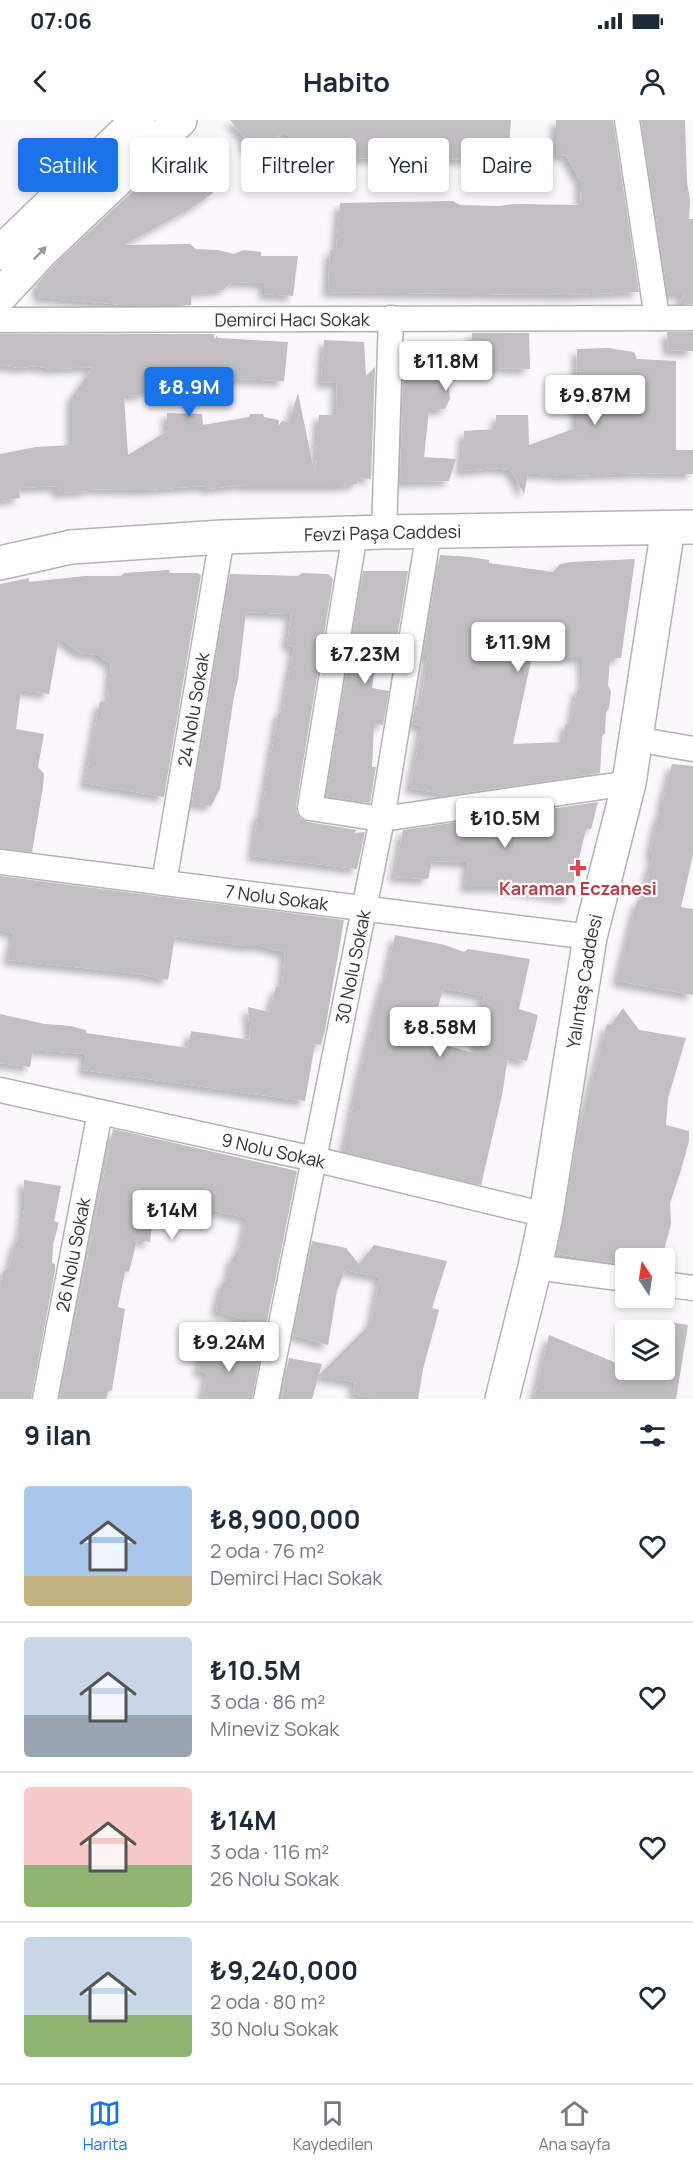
<!DOCTYPE html>
<html lang="tr">
<head>
<meta charset="utf-8">
<style>
	:root { --surface:#fff; --page:#f6f6f7; --text:#1f2937; --muted:#747a83; --line:#e0e1e3; --accent:#1a73e8 }
	body { margin:0; font-family:Manrope,sans-serif; background:var(--page); color:var(--text); height:100vh; display:flex; flex-direction:column; font-size:22px; white-space:nowrap }
	* { box-sizing:border-box; margin:0 }
	p { font-size:20px; color:var(--muted) }
	.icon { flex:none; width:33px; height:33px; fill:none; stroke:currentColor; stroke-width:2; stroke-linecap:round; stroke-linejoin:round }
	.map { position:relative; height:1279px; overflow:hidden }
	.drawer { display:flex; flex-direction:column; background:var(--surface); flex:1 }
	.drawer>* { flex:none }
	.top-card { position:absolute; left:18px; top:18px; width:657px; height:54px; display:flex; gap:12px }
	.needle { width:39px; rotate:348deg }
	.tools { position:absolute; left:615px; top:1128px; display:grid; gap:12px }
	.tools a { display:grid; place-items:center; width:60px; height:60px; border-radius:6px; background:var(--surface); box-shadow:0 3px 9px #0003; font-size:30px }
	.price { position:absolute; translate:-50% -51px; padding:0 14px; border-radius:6px; background:#fff; color:#222; font-size:20px; line-height:39px; filter:drop-shadow(0 2px 3px #0008) }
	.price::after { content:''; position:absolute; left:50%; top:36px; width:18px; height:14px; margin-left:-9px; background:inherit; clip-path:polygon(0 0,100% 0,50% 100%) }
	.price.current { background:var(--accent); color:#fff }
	ul { padding:0; list-style:none }
	li { display:flex; align-items:center; gap:18px; height:150px; padding:0 24px }
	li+li { border-top:2px solid var(--line) }
	li span { display:grid; place-items:center; flex:none; width:168px; height:120px; border-radius:6px; color:#555 }
	li>.icon { margin-inline-start:auto }
	span .icon { width:72px; height:72px; fill:#fffc; stroke-width:1 }
	li b { font-size:26px }
	h2 { display:flex; justify-content:space-between; align-items:center; height:72px; padding:0 24px; font-size:26px }
	.tag { padding:0 21px; border-radius:6px; background:var(--surface); box-shadow:0 3px 9px #0003; font-size:21px; line-height:54px }
	.tag.current { background:var(--accent); color:#fff }
	.status { display:flex; justify-content:space-between; align-items:center; height:42px; padding:0 30px; background:var(--surface); direction:ltr }
	.status svg { height:16px; fill:currentColor }
	header { display:flex; justify-content:space-between; align-items:center; height:78px; padding:0 24px; background:var(--surface); font-size:27px; font-weight:700 }
	.dock { display:flex; justify-content:space-around; align-items:center; height:84px; border-top:2px solid var(--line); background:var(--surface); font-size:16px; color:var(--muted) }
	.dock a { display:grid; justify-items:center; gap:3px }
	.dock .current { color:var(--accent) }
	.map>svg:first-child { display:block }
	.building { fill:#c1bfc1; fill-rule:evenodd; filter:url(#shadow) }
	.lines { fill:none; stroke-linecap:round; stroke-linejoin:round }
	.minor-casing { stroke:#b5b2b5; stroke-width:27 }
	.secondary-casing { stroke:#b5b2b5; stroke-width:36 }
	.primary-casing { stroke:#b5b2b5; stroke-width:36 }
	.minor { stroke:#fff; stroke-width:24 }
	.secondary { stroke:#fff; stroke-width:33 }
	.primary { stroke:#fff; stroke-width:33 }
	.oneway { fill:#9a999a }
	.health-dot { fill:#e0444e; stroke:#fff; stroke-width:2 }
	.labels { text-anchor:middle; dominant-baseline:central; stroke-width:4.5; stroke-linejoin:round; paint-order:stroke }
	.street-label { font-size:18px; fill:#343334; stroke:#fff }
	.health-label { font-size:18px; font-weight:bold; fill:#be3a42; stroke:#fff }
</style>
</head>
<body>
<div class="status"><b>07:06</b><svg viewBox="0 0 49 12"><path d="M0 12V9h3v3zM5 12V6h3v6zM10 12V3h3v9zM15 12V0h3v12zM26 1h20v11H26zM47 4h2v5h-2z"/></svg></div>
<header><svg class="icon" aria-label="back" viewBox="0 0 24 24"><path d="M15 5l-7 7 7 7"/></svg>Habito<svg class="icon" aria-label="person" viewBox="0 0 24 24"><circle cx="12" cy="8" r="4"/><path d="M4 21q1-7 8-7t8 7"/></svg></header>
<div class="map">
<svg width="693" height="1279" viewBox="0 0 693 1279">
	<defs>
		<filter id="shadow"><feDropShadow dx="-5.5" dy="5.5" stdDeviation="3" flood-color="#0004"/></filter>
	</defs>
	<rect width="100%" height="100%" fill="#faf8fb"/>
	<path class="building" d="M230 0H511L508 40 346 38 307 29 283 12 255 35 244 23 245 18Z
		M556 0H613L639 172 567 175 328 172 330 130H336L340 83 453 81 460 85 500 86 513 84 581 85 580 60 566 35 556 36Z
		M641 0H685L687 62 690 80 689 99H693V184H679L684 174H668Z
		M186 21 205 50 213 73 195 86 124 125 190 124 196 129 218 130 234 134 244 130 261 132V136H298L293 176 264 174V163L232 162 223 170 192 172 191 185H124L39 177 37 164 54 145Z
		M667 212H693V231L668 230Z
		M472 213H529L530 249 498 248 495 251 447 250 450 279 445 289 429 290 424 337 456 339 449 361 400 362 404 223 471 227Z
		M0 214H214V218H216V215L218 218 288 222 284 261 216 258V246H176L174 258 139 275 124 276 128 335 167 311V293L202 294 203 305 249 297 250 294H263L264 297 279 300 278 306 282 301 289 302 298 273 315 355 319 295H336L337 263 321 262 324 220 364 222 366 256 375 247 371 359 358 358 357 364 339 366H250L235 365 233 366 206 369 205 366 143 370 89 369 87 371 57 373V366L19 368 20 378 0 381V334L36 327 72 325V277L93 247 52 249 34 246 21 248 0 245Z
		M608 228 634 232 637 239 676 241V330H693V354L641 353 565 356 528 353 524 374 511 350 493 348 461 351 464 311 496 309V295H528L529 325 576 308 577 229Z
		M440 435 470 437 489 440V443L553 452 560 444 571 442 635 439 621 538H610L608 565 611 572 609 588 606 592 605 613 602 616 600 653 449 675 410 668 422 606 412 604 415 585 420 587 428 535H423ZM534 527 560 529 571 538H582L583 565 577 570 571 603 565 605 563 622 513 624Z
		M169 450 170 453H197L201 455 164 677 85 663 100 581 108 583 111 544 98 535 80 533 59 518 49 574 21 570 16 609 44 614 38 647 44 654 43 667 32 732 0 728V464L29 458V462L85 456H121L124 453Z
		M363 451H408L395 530 378 527 372 568 389 571 383 605 374 604 372 647H376L370 683 326 676Z
		M302 453 328 454 333 459 296 686 297 693 301 699 308 702 357 710 354 713 365 712 357 749 252 736 258 694H261L278 595 283 589 294 527 287 525 291 494 246 492 238 560 234 576 220 669 211 686 192 683 230 454 298 456Z
		M672 644 693 646V735L681 787 693 789V875L617 861 637 781H642L653 736 650 731 652 724 659 694 662 691V683Z
		M598 682 591 709H586L570 777 554 776 499 767H465L468 742 432 741 428 759 394 757 403 710Z
		M0 756 344 800 325 910 321 925 315 924 305 981 83 950 86 934 33 930 30 947 0 943V894L45 904 71 906 86 910V913L188 928 191 911 250 920 248 887 269 892 276 867H282L285 832 261 826H246L175 816 168 860 140 854 8 840 14 813 0 810Z
		M395 815 445 825 464 832 468 829 530 839 519 889 538 895 527 941 508 937 502 975 481 1065 353 1034 344 1030 357 966 383 862 386 858ZM443 868 484 876 474 933 430 921Z
		M623 888 639 910 686 918 668 978 666 1005 689 1011V1021L681 1050 670 1083 671 1104 662 1138H626V1145L557 1134 577 1019 607 904 611 905Z
		M113 1009 297 1051 266 1206 216 1191 221 1166 228 1156 231 1142 241 1124 247 1098 155 1077 150 1122 137 1120 129 1152 125 1151 118 1187 125 1189 112 1270 108 1272 106 1279H60L85 1148 92 1118 95 1113 94 1106Z
		M24 1060 61 1066 54 1101 59 1103 53 1124 52 1143 55 1144V1150L31 1279H0V1170L3 1152 10 1146 13 1130 21 1111 24 1090Z
		M312 1121 346 1128 359 1144 374 1125 447 1141 432 1188 439 1190 423 1249 418 1279H378L353 1274 355 1262 318 1256 371 1203 380 1157 345 1150 337 1171 328 1225 293 1215Z
		M664 1201 688 1205 676 1279H534L549 1215 626 1247V1250H664Z
		M204 1224 261 1233 252 1279H202L207 1253 198 1251Z
		M289 1238 322 1244 312 1279H281Z"/>
	<g class="lines">
		<g class="minor-casing">
			<g id="minor">
				<path d="M627 0 657 198"/>
				<path id="s1" d="M0 200 693 198"/>
				<path d="M384 412 391 198"/>
				<path d="M355 413 310 688 382 699 629 663"/>
				<path d="M635 619 693 629"/>
				<path id="s2" d="M0 742 590 817"/>
				<path id="s3" d="M164 763 222 417"/>
				<path id="s4" d="M0 970 314 1039 546 1095"/>
				<path d="M535 1147 626 1159"/>
				<path d="M664 1164 693 1168"/>
				<path id="s5" d="M45 1279 100 992"/>
				<path id="s6" d="M266 1279 382 699 429 411"/>
			</g>
		</g>
		<g class="secondary-casing">
			<g id="secondary">
				<path id="s7" d="M71 427 222 417 384 412 693 407"/>
				<path id="s8" d="M502 1279 535 1147 546 1095 590 817 629 663 668 408"/>
			</g>
		</g>
		<g class="primary-casing">
			<path id="primary" d="M0 133 138 0
				M0 176 41 132 180 0
				M0 443 71 427"/>
		</g>
		<use href="#minor" class="minor"/>
		<use href="#secondary" class="secondary"/>
		<use href="#primary" class="primary"/>
	</g>
	<defs><path id="oneway-solid" d="M-6-.8H1V-3.2L6.5 0L1 3.2V.8H-6Z" transform="scale(1.5)"/></defs>
	<use class="oneway" href="#oneway-solid" transform="translate(40 133) rotate(-46)"/>
	<path class="health-dot" d="M575 739h6v6h6v6h-6v6h-6v-6h-6v-6h6z"/>
	<g class="labels">
		<g class="street-label">
			<text stroke="none"><textPath href="#s1" startOffset="292">Demirci Hacı Sokak</textPath></text>
			<text stroke="none"><textPath href="#s7" startOffset="312">Fevzi Paşa Caddesi</textPath></text>
			<text stroke="none"><textPath href="#s3" startOffset="176">24 Nolu Sokak</textPath></text>
			<text stroke="none"><textPath href="#s2" startOffset="279">7 Nolu Sokak</textPath></text>
			<text stroke="none"><textPath href="#s6" startOffset="441">30 Nolu Sokak</textPath></text>
			<text stroke="none"><textPath href="#s8" startOffset="426">Yalıntaş Caddesi</textPath></text>
			<text stroke="none"><textPath href="#s4" startOffset="280">9 Nolu Sokak</textPath></text>
			<text stroke="none"><textPath href="#s5" startOffset="147">26 Nolu Sokak</textPath></text>
		</g>
		<g class="health-label">
			<text x="578" y="768">Karaman Eczanesi</text>
		</g>
	</g>
</svg>
<div class="tools">
<a><svg class="needle" viewBox="-14 -14 28 28"><path d="M0-13l5 13h-10z" fill="#e53935"/><path d="M0 13l5-13h-10z" fill="#747a83"/></svg></a>
<a><svg class="icon" aria-label="layers" viewBox="0 0 24 24"><path d="M12 4l9 5-9 5-9-5zM3 14l9 5 9-5"/></svg></a>
</div>
<b class="price" style="left:446px;top:272px">₺11.8M</b>
<b class="price current" style="left:189px;top:298px">₺8.9M</b>
<b class="price" style="left:595px;top:306px">₺9.87M</b>
<b class="price" style="left:518px;top:553px">₺11.9M</b>
<b class="price" style="left:365px;top:565px">₺7.23M</b>
<b class="price" style="left:505px;top:729px">₺10.5M</b>
<b class="price" style="left:440px;top:938px">₺8.58M</b>
<b class="price" style="left:172px;top:1121px">₺14M</b>
<b class="price" style="left:229px;top:1253px">₺9.24M</b>
<div class="top-card">
<a class="tag current">Satılık</a>
<a class="tag">Kiralık</a>
<a class="tag">Filtreler</a>
<a class="tag">Yeni</a>
<a class="tag">Daire</a>
</div>
</div>
<section class="drawer">
<h2>9 ilan<svg class="icon" aria-label="filters" viewBox="0 0 24 24"><path d="M4 7h16M4 17h16"/><circle cx="9" cy="7" r="2"/><circle cx="15" cy="17" r="2"/></svg></h2>
<ul>
<li><span style="background:linear-gradient(#a9c7e8 75%,#c2b280 0)"><svg class="icon" aria-label="home" viewBox="0 0 24 24"><path d="M3 11l9-7 9 7M6 9v11h12V9"/></svg></span><div><b>₺8,900,000</b><p>2 oda · 76 m²</p><p>Demirci Hacı Sokak</p></div><svg class="icon" aria-label="heart" viewBox="0 0 24 24"><path d="M12 20l-8-8c-3-5 5-10 8-4 3-6 11-1 8 4z"/></svg></li>
<li><span style="background:linear-gradient(#c9d6e8 65%,#9aa5b1 0)"><svg class="icon" aria-label="home" viewBox="0 0 24 24"><path d="M3 11l9-7 9 7M6 9v11h12V9"/></svg></span><div><b>₺10.5M</b><p>3 oda · 86 m²</p><p>Mineviz Sokak</p></div><svg class="icon" aria-label="heart" viewBox="0 0 24 24"><path d="M12 20l-8-8c-3-5 5-10 8-4 3-6 11-1 8 4z"/></svg></li>
<li><span style="background:linear-gradient(#f6c9c9 65%,#8fb573 0)"><svg class="icon" aria-label="home" viewBox="0 0 24 24"><path d="M3 11l9-7 9 7M6 9v11h12V9"/></svg></span><div><b>₺14M</b><p>3 oda · 116 m²</p><p>26 Nolu Sokak</p></div><svg class="icon" aria-label="heart" viewBox="0 0 24 24"><path d="M12 20l-8-8c-3-5 5-10 8-4 3-6 11-1 8 4z"/></svg></li>
<li><span style="background:linear-gradient(#c9d6e8 65%,#8fb573 0)"><svg class="icon" aria-label="home" viewBox="0 0 24 24"><path d="M3 11l9-7 9 7M6 9v11h12V9"/></svg></span><div><b>₺9,240,000</b><p>2 oda · 80 m²</p><p>30 Nolu Sokak</p></div><svg class="icon" aria-label="heart" viewBox="0 0 24 24"><path d="M12 20l-8-8c-3-5 5-10 8-4 3-6 11-1 8 4z"/></svg></li>
</ul>
</section>
<nav class="dock">
<a class="current"><svg class="icon" aria-label="map" viewBox="0 0 24 24"><path d="M3 6l6-2 6 2 6-2v14l-6 2-6-2-6 2zM9 4v14M15 6v14"/></svg>Harita</a>
<a><svg class="icon" aria-label="saved" viewBox="0 0 24 24"><path d="M7 4h10v16l-5-4-5 4z"/></svg>Kaydedilen</a>
<a><svg class="icon" aria-label="home" viewBox="0 0 24 24"><path d="M3 11l9-7 9 7M6 9v11h12V9"/></svg>Ana sayfa</a>
</nav>
</body>
</html>
